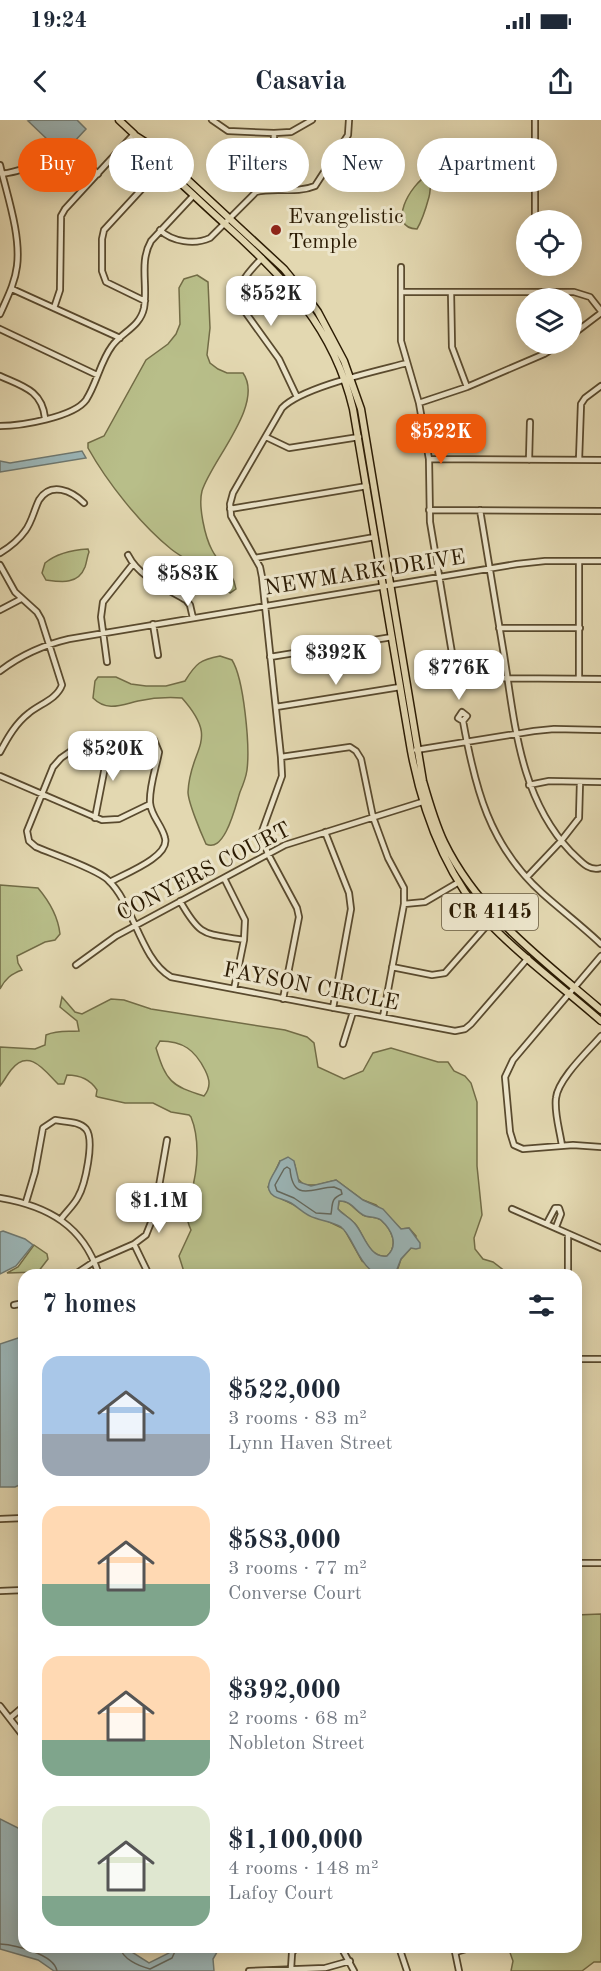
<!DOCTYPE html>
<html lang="en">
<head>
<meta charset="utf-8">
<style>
	:root { --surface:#fff; --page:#f2f2f3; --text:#1f2937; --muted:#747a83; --accent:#ea580c }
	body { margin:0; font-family:"Old Standard TT",serif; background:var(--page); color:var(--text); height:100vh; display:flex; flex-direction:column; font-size:22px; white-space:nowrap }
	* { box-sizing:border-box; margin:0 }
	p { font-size:20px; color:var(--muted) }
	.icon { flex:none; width:33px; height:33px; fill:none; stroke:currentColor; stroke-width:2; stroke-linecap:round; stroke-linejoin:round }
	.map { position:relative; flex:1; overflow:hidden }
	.sheet { position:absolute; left:18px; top:1149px; width:564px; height:684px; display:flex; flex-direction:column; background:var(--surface); border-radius:18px; box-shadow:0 3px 15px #0003 }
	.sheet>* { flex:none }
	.banner { position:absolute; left:18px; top:18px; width:566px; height:54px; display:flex; gap:12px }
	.buttons { position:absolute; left:516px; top:90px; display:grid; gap:12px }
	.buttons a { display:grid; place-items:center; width:66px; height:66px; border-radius:50%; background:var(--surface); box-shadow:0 3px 15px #0003; font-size:30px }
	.price { position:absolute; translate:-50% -51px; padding:0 14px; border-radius:12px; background:#fff; color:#222; font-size:20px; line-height:39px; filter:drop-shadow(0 2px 3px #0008) }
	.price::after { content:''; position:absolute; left:50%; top:36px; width:18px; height:14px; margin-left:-9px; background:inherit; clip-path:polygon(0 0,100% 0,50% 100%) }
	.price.selected { background:var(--accent); color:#fff }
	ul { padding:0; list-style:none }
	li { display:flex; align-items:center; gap:18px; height:150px; padding:0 24px }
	li span { display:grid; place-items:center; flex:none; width:168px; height:120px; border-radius:18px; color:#555 }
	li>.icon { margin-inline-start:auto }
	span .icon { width:72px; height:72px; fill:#fffc; stroke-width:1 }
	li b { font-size:26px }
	h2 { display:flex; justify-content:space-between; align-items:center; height:72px; padding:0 24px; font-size:26px }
	.pill { padding:0 21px; border-radius:27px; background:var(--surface); box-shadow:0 3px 15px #0003; font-size:21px; line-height:54px }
	.pill.selected { background:var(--accent); color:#fff }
	.status { display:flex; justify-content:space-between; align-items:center; height:42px; padding:0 30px; background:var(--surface); direction:ltr }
	.status svg { height:16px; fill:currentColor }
	header { display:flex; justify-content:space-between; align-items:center; height:78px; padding:0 24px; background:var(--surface); font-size:27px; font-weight:600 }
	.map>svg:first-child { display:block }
	.green { fill:#b8be89; stroke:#726c46; stroke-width:1.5; fill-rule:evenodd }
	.water { fill:#9bb6b8; stroke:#6e7870; stroke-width:1.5; fill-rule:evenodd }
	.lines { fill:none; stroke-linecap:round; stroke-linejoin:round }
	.shore { stroke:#63685e; stroke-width:1.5 }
	.minor-casing { stroke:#594a2e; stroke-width:8 }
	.major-casing { stroke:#2b1b03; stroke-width:9 }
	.minor { stroke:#ede6cc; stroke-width:4.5 }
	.major { stroke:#e3d8b1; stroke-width:6 }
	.poi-dot { fill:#8f2418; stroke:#ede6cc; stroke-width:2 }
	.labels { text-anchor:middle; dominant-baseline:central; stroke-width:6; stroke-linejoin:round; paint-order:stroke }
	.shield { fill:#ede6cc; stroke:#65583f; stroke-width:1.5 }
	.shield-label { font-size:21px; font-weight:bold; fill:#2b1b03 }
	.poi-label { font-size:22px; fill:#2b1b03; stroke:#ede6cc; text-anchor:start }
	.street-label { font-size:22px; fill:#2b1b03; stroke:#ede6cc }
</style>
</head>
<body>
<div class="status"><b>19:24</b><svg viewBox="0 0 49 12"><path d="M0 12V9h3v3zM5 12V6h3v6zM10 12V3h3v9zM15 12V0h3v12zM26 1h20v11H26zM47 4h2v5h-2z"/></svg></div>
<header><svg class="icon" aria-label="back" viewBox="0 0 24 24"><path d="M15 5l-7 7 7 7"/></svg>Casavia<svg class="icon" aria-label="share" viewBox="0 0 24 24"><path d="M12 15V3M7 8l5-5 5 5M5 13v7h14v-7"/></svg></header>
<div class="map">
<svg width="601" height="1851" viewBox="0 0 601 1851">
	<rect width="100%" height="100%" fill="#e3d8b1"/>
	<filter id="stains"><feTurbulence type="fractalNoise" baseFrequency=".00333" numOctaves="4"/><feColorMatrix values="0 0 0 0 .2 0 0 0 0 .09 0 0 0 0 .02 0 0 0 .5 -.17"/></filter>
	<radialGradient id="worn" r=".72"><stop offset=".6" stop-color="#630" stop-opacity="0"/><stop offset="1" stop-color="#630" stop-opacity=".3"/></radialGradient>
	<path class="green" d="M428 55 432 56 433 60C429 65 431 70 429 77 426 88 423 99 417 109 386 108 410 64 428 55Z
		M197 155 208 162 210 208 207 235 210 243 218 249 227 253H243C265 284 211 341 202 371 198 386 205 417 212 430 220 446 233 450 236 469L230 473C221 467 215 458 206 451 195 443 182 438 171 429 140 404 107 362 88 328V323L104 316 146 240 168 224 176 214 180 204 179 168 184 159Z
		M88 429 89 432C87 437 87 441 85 447 78 465 61 462 46 460L42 453 45 443C57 433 72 430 88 429Z
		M220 536 232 540C244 559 250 626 247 650 246 657 243 665 240 672 236 684 225 734 206 724 201 713 188 682 188 672 190 626 221 622 182 578 168 577 152 578 138 581 121 585 107 592 93 578L95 561 98 557H116L131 564 146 566H166L185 561C196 543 200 540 220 536Z
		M0 765 38 768C49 781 58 796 60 814L55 820 45 822 17 836 18 843 22 850C11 854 5 859 0 869Z
		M62 877 75 892 82 894 111 879 124 880 151 889 285 910 307 917 314 923 318 947 344 959 363 951 373 933 391 928 438 942H448L454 951 465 956 471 963 477 982V1046L482 1095 474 1118 475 1129 483 1139 493 1142 510 1155H185L179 1136 191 1110C184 1095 187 1088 191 1073 198 1050 200 1019 191 997L189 995 171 992 153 983H125L98 977 96 976 97 970C90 959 80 955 67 955L64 964H58C45 951 29 927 11 950 7 955 4 961 0 966V927L35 929 45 925 46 915C58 910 67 912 79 911L77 901 60 887ZM160 921C183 921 195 930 205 950 210 960 211 967 204 976 171 966 166 961 156 928ZM280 1041 295 1045 297 1058 304 1065H317L336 1060 363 1080 376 1085 401 1109 409 1108 416 1116 414 1128H411L401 1139 398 1148 377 1152 362 1141 344 1109 282 1079 268 1067Z
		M339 1081C350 1080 354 1090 363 1095 368 1098 375 1096 381 1100 392 1110 399 1125 387 1136 369 1139 364 1115 356 1105 351 1098 343 1095 338 1089Z
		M34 1125 47 1134 48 1139 38 1152 7 1153 18 1147Z
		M601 1494V1842H594L582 1851H511L513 1841 508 1827H576V1495Z"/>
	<path class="water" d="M32 0H77L86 9 72 24 64 19 48 20 28 1Z
		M82 331 86 338 0 352V341L10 343Z
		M288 1037 294 1041 299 1062 311 1066 336 1060 363 1080 383 1089 401 1109 409 1108 420 1123V1128L416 1129 411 1128 401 1139 396 1152C361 1166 357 1119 341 1107 333 1102 323 1101 315 1098 306 1096 299 1088 291 1083 283 1078 272 1079 269 1070 266 1061 278 1049 280 1041ZM339 1081C350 1080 355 1090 363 1095 368 1098 375 1096 381 1100 392 1110 399 1125 387 1136 370 1139 364 1115 356 1105 351 1098 343 1095 338 1089Z
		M3 1111 25 1119 33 1125 16 1146 0 1154V1112Z
		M24 1216V1363L15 1367H0V1224Z
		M0 1699 24 1711V1827H124L149 1843 169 1833 172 1827H220L213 1839 214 1851H54L38 1840 0 1829Z"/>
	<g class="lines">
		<path class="shore" d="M287 1047 290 1049C293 1084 314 1067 334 1067L341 1070 342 1074C330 1079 333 1084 331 1094L316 1093 294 1078 277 1071 275 1065 284 1049Z
			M0 1824C15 1825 54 1834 57 1851
			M120 1827C122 1839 139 1846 150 1849L172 1838 177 1827"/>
		<g class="minor-casing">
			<path id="minor" d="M212 0 228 11 274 13 291 12 312 0
				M535 0V100
				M0 45C7 75 21 115 17 146 15 163 7 178 0 194
				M2 54C13 52 25 50 34 42 41 35 45 27 56 23L69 27 98 54
				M273 70 274 13
				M160 110C172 122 195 125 210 118L256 72C275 67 296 74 315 66L348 15 349 0
				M262 138C246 155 234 165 243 189L279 239 297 277
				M401 147V221L419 283 429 339 430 402 454 545 463 556 471 558 601 559
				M12 169 120 218
				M401 172H574L590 177 601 191
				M451 172 452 227 467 267
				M145 181 106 162 102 151V119L104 110 163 46
				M54 188 60 170 61 96 65 89 134 14
				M0 209 97 255
				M572 215 601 193
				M0 256C22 266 42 270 45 298
				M419 283 467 267 544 234 560 224
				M0 306C21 306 74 297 86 280 97 263 100 242 112 226 122 212 140 207 144 188 148 165 139 142 151 121L194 75
				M266 317 289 328 359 317
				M429 339 601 340
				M529 340 530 302
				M579 340 581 284 585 278 601 266
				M230 389 367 366
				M429 390 601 391
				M480 390C488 438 496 487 504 535 515 605 520 678 571 732 580 740 588 752 601 748
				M0 433C10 427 18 421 25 411 32 402 34 390 39 380 51 361 72 371 84 383
				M128 435C139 457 166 468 186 480L190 485 193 498
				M255 438 375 417
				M579 441V559
				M0 445 15 472 37 492 41 499 62 565C57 579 40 584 29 593 16 603 8 617 0 632
				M0 490 21 479
				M153 504 158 535
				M499 508H580
				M270 537 392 517
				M107 542 101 497 103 482 133 444
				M0 551C21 535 43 525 69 519L517 444 545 441H601
				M276 587 400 567
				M463 601 458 598 462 592 467 596 463 601C475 668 489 725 542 773 561 790 582 806 601 824
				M416 630 534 611 554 609 601 610
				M281 637 350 627 356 631 361 639 373 697 388 738 404 768V784L383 897
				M0 656 102 700 119 699 150 684
				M529 665 549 661 601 662
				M95 698 110 621
				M325 712 349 773 351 789 333 888
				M527 757 561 721 579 698 580 662
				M224 758 245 800 244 820 234 869
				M110 762C124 754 170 737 165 718 162 705 151 696 150 683 149 667 156 648 159 632L154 620 140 615 80 626 71 631 61 638 53 647 27 711 29 721 36 727C52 734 97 749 108 760 134 784 140 839 171 857L455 911 465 909 471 904 528 838
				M180 781C201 818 204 813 244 820
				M404 784 425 782 459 762
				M601 836 513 940 505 957 510 1012 514 1025 523 1029 573 1025 601 1027
				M76 845 116 816 285 725 422 682
				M392 847 432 855 445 853 489 803
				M283 879 299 797 297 788 268 734 261 714 282 656 281 637 262 457 260 447 231 396 230 384 233 373 282 288C302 267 377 251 407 243
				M343 924 353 892
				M562 1026C560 1011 554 993 556 978 558 959 588 931 601 916
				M0 1078C48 1086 84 1106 99 1155
				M26 1082 35 1052 43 1008 55 1000C65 1002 79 1001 86 1009 95 1020 85 1065 78 1077 74 1085 66 1092 61 1099
				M512 1089 601 1128
				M547 1103 555 1088H559L561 1094 556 1107
				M568 1114V1155
				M134 1124 149 1155
				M74 1155 95 1141 134 1124 146 1115 154 1095 167 1020
				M14 1185 24 1183
				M576 1239H601
				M0 1399 24 1398
				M576 1443H601
				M0 1471 24 1470
				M0 1586 24 1617
				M10 1598 24 1586
				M341 1827 354 1851
				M399 1827 407 1851
				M454 1827 459 1851
				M456 1832 473 1827
				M291 1849 292 1833 296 1827
				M249 1851 325 1848 350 1841"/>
		</g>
		<g class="major-casing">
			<path id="major" d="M119 0 134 14 144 30C172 54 198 80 225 104 285 158 334 208 353 289L411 631C423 694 446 756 490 804 522 838 565 869 601 901
				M136 16 150 25 284 149 310 181 318 192 344 241 361 289 423 661C429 682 435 703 444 722 479 794 543 840 601 890"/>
		</g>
		<use href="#minor" class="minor"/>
		<use href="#major" class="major"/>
	</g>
	<circle class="poi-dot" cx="276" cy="110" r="6"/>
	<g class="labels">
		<rect class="shield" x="442" y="774" width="96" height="36" rx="4.5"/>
		<g class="shield-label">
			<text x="490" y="792">CR 4145</text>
		</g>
		<g class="poi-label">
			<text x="288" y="97">Evangelistic<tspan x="288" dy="25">Temple</tspan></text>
		</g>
		<g class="street-label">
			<text transform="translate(365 453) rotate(-9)">NEWMARK DRIVE</text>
			<text transform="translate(204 752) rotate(-27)">CONYERS COURT</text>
			<text transform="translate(311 867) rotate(11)">FAYSON CIRCLE</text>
		</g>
	</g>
	<rect width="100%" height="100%" filter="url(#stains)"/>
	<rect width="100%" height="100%" fill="url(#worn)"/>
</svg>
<div class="buttons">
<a><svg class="icon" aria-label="locate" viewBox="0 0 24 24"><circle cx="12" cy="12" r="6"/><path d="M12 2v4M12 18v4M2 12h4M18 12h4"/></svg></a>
<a><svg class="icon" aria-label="layers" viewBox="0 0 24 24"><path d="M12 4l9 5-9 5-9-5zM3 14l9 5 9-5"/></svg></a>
</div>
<b class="price" style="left:271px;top:207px">$552K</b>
<b class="price selected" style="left:441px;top:345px">$522K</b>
<b class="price" style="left:188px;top:487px">$583K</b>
<b class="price" style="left:336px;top:566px">$392K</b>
<b class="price" style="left:459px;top:581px">$776K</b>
<b class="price" style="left:113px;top:662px">$520K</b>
<b class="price" style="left:159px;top:1114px">$1.1M</b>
<div class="banner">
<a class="pill selected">Buy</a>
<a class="pill">Rent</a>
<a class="pill">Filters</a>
<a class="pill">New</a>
<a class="pill">Apartment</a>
</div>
<section class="sheet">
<h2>7 homes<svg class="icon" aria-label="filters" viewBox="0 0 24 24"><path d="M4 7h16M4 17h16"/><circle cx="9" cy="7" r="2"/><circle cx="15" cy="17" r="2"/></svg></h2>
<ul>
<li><span style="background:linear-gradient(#a9c7e8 65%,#9aa5b1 0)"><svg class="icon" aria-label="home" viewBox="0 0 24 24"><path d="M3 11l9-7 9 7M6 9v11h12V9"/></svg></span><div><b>$522,000</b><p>3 rooms · 83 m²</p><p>Lynn Haven Street</p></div></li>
<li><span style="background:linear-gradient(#ffd9b3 65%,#7fa58c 0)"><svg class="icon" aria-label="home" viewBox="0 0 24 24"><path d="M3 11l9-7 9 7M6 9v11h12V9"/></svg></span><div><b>$583,000</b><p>3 rooms · 77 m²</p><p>Converse Court</p></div></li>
<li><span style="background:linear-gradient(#ffd9b3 70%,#7fa58c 0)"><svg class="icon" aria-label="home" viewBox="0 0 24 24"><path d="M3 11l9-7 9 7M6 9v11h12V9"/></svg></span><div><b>$392,000</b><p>2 rooms · 68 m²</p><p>Nobleton Street</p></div></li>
<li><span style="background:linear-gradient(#dfe7d0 75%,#7fa58c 0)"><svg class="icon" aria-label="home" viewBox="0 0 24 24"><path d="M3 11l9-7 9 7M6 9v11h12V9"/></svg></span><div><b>$1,100,000</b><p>4 rooms · 148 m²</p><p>Lafoy Court</p></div></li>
</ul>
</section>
</div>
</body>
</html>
